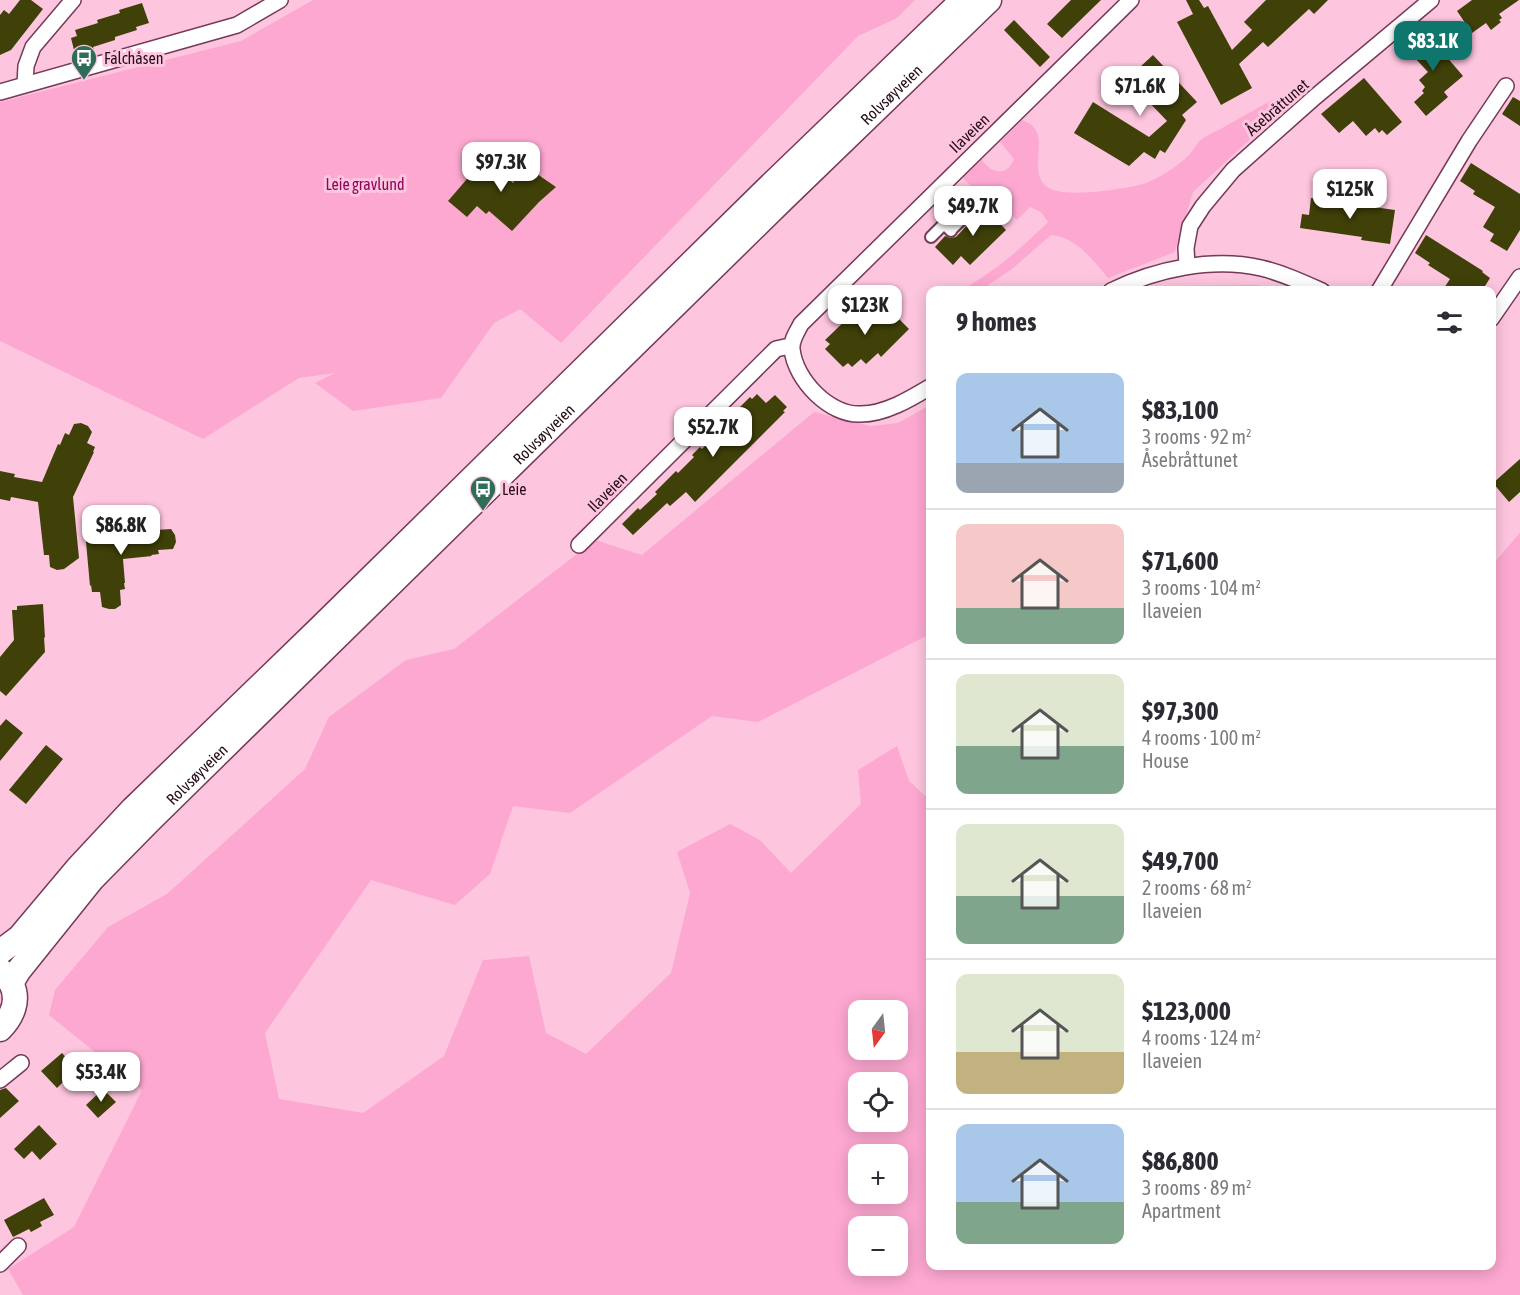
<!DOCTYPE html>
<html lang="en">
<head>
<meta charset="utf-8">
<style>
	:root { --surface:#fff; --page:#f2f2f3; --text:#2b2b33; --muted:#7c7c81; --line:#e1e1e2; --accent:#0f766e }
	body { margin:0; font-family:"Asap Condensed",sans-serif; background:var(--page); color:var(--text); height:100vh; display:flex; flex-direction:column; font-size:22px; white-space:nowrap }
	* { box-sizing:border-box; margin:0 }
	p { font-size:20px; color:var(--muted) }
	.icon { flex:none; width:33px; height:33px; fill:none; stroke:currentColor; stroke-width:2; stroke-linecap:round; stroke-linejoin:round }
	.map { position:relative; flex:1; overflow:hidden }
	.details { position:absolute; left:926px; top:286px; width:570px; height:984px; display:flex; flex-direction:column; background:var(--surface); border-radius:12px; box-shadow:0 3px 15px #0003 }
	.details>* { flex:none }
	.needle { width:39px; rotate:195deg }
	.controls { position:absolute; left:848px; top:1000px; display:grid; gap:12px }
	.controls a { display:grid; place-items:center; width:60px; height:60px; border-radius:12px; background:var(--surface); box-shadow:0 3px 15px #0003; font-size:30px }
	.price { position:absolute; translate:-50% -51px; padding:0 14px; border-radius:12px; background:#fff; color:#222; font-size:20px; line-height:39px; filter:drop-shadow(0 2px 3px #0008) }
	.price::after { content:''; position:absolute; left:50%; top:36px; width:18px; height:14px; margin-left:-9px; background:inherit; clip-path:polygon(0 0,100% 0,50% 100%) }
	.price.current { background:var(--accent); color:#fff }
	ul { padding:0; list-style:none }
	li { display:flex; align-items:center; gap:18px; height:150px; padding:0 30px }
	li+li { border-top:2px solid var(--line) }
	li span { display:grid; place-items:center; flex:none; width:168px; height:120px; border-radius:12px; color:#555 }
	li>.icon { margin-inline-start:auto }
	span .icon { width:72px; height:72px; fill:#fffc; stroke-width:1 }
	li b { font-size:26px }
	h2 { display:flex; justify-content:space-between; align-items:center; height:72px; padding:0 30px; font-size:26px }
	.map>svg:first-child { display:block }
	.green { fill:#fda8d1; fill-rule:evenodd }
	.building { fill:#404009 }
	.lines { fill:none; stroke-linecap:round; stroke-linejoin:round }
	.pedestrian-casing { stroke:#743a57; stroke-width:14 }
	.minor-casing { stroke:#743a57; stroke-width:18 }
	.primary-casing { stroke:#743a57; stroke-width:27 }
	.pedestrian { stroke:#fff; stroke-width:10 }
	.minor { stroke:#fff; stroke-width:15 }
	.primary { stroke:#fff; stroke-width:24 }
	.labels { text-anchor:middle; dominant-baseline:central; stroke-width:6; stroke-linejoin:round; paint-order:stroke }
	.poi-label { font-size:16px; fill:#250d19; stroke:#fec5df; text-anchor:start }
	.street-label { font-size:16px; fill:#250d19; stroke:#fec5df }
	.park-label { font-size:16px; fill:#8d045c; stroke:#fec5df }
</style>
</head>
<body>
<div class="map">
<svg width="1520" height="1295" viewBox="0 0 1520 1295">
	<rect width="100%" height="100%" fill="#fec5df"/>
	<path class="green" d="M313 0H915L897 18 858 36 561 343 520 309 494 323 441 398 353 411 315 383 335 373 299 378 203 439 0 341V102L241 41Z
		M1272 100 1284 108 1193 192 1175 252 1108 278C1093 260 1076 237 1051 235L1012 269 979 291H959C992 274 1022 248 1048 222L1041 212 1030 207 1017 220 999 202 990 205 963 178V174L981 158C989 173 1007 178 1014 159L1000 142 1022 120C1056 131 1024 169 1047 187 1062 199 1128 189 1146 183 1153 180 1161 176 1167 172 1174 168 1183 161 1189 155 1194 150 1197 142 1203 138 1210 134 1217 131 1224 127 1240 118 1256 109 1272 100Z
		M1257 285 1276 291H1171L1182 286Z
		M930 405V636L924 637 758 722 712 716 570 813 513 806 490 874 455 905 371 880 265 1033 279 1099 363 1113 444 1056 483 960 529 956 546 1033 586 1054 671 973 690 893 677 852 730 824 760 840 791 873 861 804 858 770 897 746 909 781 930 800V1266H1491V566L1520 533V1295H23L8 1269 74 1227 142 1090 49 1015 55 990 108 927 167 894 305 769 329 717 406 660 454 649 595 540 642 555 814 412 871 426 898 423ZM858 1011H897V1050H858ZM858 1083H897V1122H858ZM858 1155H897V1194H858ZM858 1227H897V1266H858Z"/>
	<path class="building" d="M20 0H31L43 9 11 50 0 55V15L4 10 9 14Z
		M1071 0H1101L1062 38 1047 24Z
		M1186 0H1199L1204 8 1208 6 1232 50 1252 30 1244 22 1266 0H1328L1314 14 1309 9 1268 47 1263 42 1239 64 1252 88 1221 105 1177 22 1193 14Z
		M1472 0H1519L1499 14 1502 18 1499 20 1501 22 1491 30 1486 23 1472 33 1457 11Z
		M142 3 149 23 136 27 137 30 115 37V40L93 47 94 50 82 53 81 48 74 50 71 38 77 36 75 30 98 23 97 20 120 13 119 10Z
		M1014 20 1050 57 1040 67 1004 30Z
		M1422 28 1463 76 1444 92 1448 97 1426 116 1414 102 1424 93 1422 91 1425 87 1419 80 1428 72 1413 56 1416 53 1406 42Z
		M1153 55 1197 102 1182 115 1186 120 1165 153 1160 150 1155 159 1144 152 1129 166 1074 133 1093 102 1149 137 1167 121 1127 79Z
		M1364 78 1402 122 1387 135 1382 130 1379 133 1375 128 1366 136 1353 121 1339 133 1321 114Z
		M1513 97 1520 101V126L1502 114Z
		M481 156 513 183 527 163 540 176 556 187 539 202 512 231 489 211 486 214 477 206 467 217 448 201 473 172 470 169Z
		M1471 163 1520 194V230L1507 251 1490 241 1494 234 1483 227 1495 207 1473 194 1475 191 1460 181Z
		M1311 198 1395 210 1390 244 1361 240 1362 237 1300 228 1302 214 1309 215Z
		M983 200 991 209 989 212 1006 230 970 265 961 256 953 265 935 247 945 236 950 238 956 237 973 219 974 215 973 209Z
		M1426 235 1483 271 1482 272 1490 278 1482 291H1442L1450 279 1428 265 1430 263 1415 253Z
		M871 304 884 318 891 311 909 329 881 357 878 353 866 364 861 359 852 367 848 363 843 367 825 349 830 344 825 340 850 316 847 313 855 306 859 310 864 305 867 308Z
		M757 394 766 403 775 395 787 407 783 411 785 412 695 502 686 492 670 506 667 503 633 535 622 524 638 508 640 510 657 494 655 492 676 471 678 473 694 457 692 455 700 447 702 449 736 415 734 413 750 397 752 399Z
		M81 423 88 426 92 432 87 443 95 447 93 452H94L73 497 79 558 64 569 57 570 50 567 49 555H44L38 502 11 497 10 501 0 499V471L15 474 14 477 42 482 58 444 60 445 65 433 69 435 74 424Z
		M1520 459V492L1509 502 1493 483Z
		M149 522V523L156 522V530L171 529 175 535 176 542 173 549 158 550 159 554 151 555 152 556 123 559 125 583H124L125 589 120 590 121 605 115 609H109L102 607 100 592H92L91 585 90 586 86 542 95 530 116 528V525L122 524Z
		M43 604 45 638 44 637 45 652 6 696 0 691V657L14 640 12 610H17V606Z
		M6 719 23 733 0 761V726Z
		M46 745 63 759 26 804 9 790Z
		M62 1053 71 1063 65 1068 71 1074 57 1088 41 1071Z
		M6 1088 19 1101 0 1118V1090Z
		M103 1089 116 1102 98 1118 86 1105Z
		M39 1125 57 1144 40 1160 32 1151 24 1159 14 1149Z
		M44 1198 54 1215 40 1222 42 1226 31 1232 29 1229 13 1237 4 1220Z"/>
	<g class="lines">
		<g class="pedestrian-casing">
			<path id="pedestrian" d="M951 230 967 214
				M931 237 944 224 951 231"/>
		</g>
		<g class="minor-casing">
			<path id="minor" d="M25 85 26 66 33 47 73 0
				M0 92 237 25 280 0
				M1187 266 1186 248 1190 226 1203 206 1233 170 1315 97 1431 0
				M1111 291C1156 269 1212 257 1261 268 1282 273 1302 282 1322 291
				M1379 291 1469 141 1506 86
				M1491 319 1520 277
				M930 387C910 399 885 414 861 414 830 416 795 380 792 349 791 340 797 332 801 324L1131 0
				M579 545 776 349 785 347 792 349
				M0 1080 21 1063
				M0 1264 18 1246"/>
		</g>
		<g class="primary-casing">
			<g id="primary">
				<path d="M0 952 20 937 78 868 133 809 318 630 768 188 963 0"/>
				<path id="s1" d="M11 983 19 970 92 879 149 821 782 200 989 0"/>
				<path d="M0 1029C12 1017 20 1000 11 983 9 979 4 975 1 971"/>
			</g>
		</g>
		<use href="#pedestrian" class="pedestrian"/>
		<use href="#minor" class="minor"/>
		<use href="#primary" class="primary"/>
	</g>
	<defs>
		<g id="bus-pin" transform="scale(1.35)"><path d="M0 17L-7.5 6A9.5 9.5 0 1 1 7.5 6Z" fill="#2f6d59" stroke="#fec5df"/><path d="M-5-6H5V4H4V6H2V4H-2V6H-4V4H-5ZM-3.5-4V0h7V-4ZM-3.5 1.2v1.5H-2V1.2ZM2 1.2v1.5H3.5V1.2Z" fill="#fff"/></g>
	</defs>
	<g fill-rule="evenodd">
		<use href="#bus-pin" x="84" y="58"/>
		<use href="#bus-pin" x="483" y="489"/>
	</g>
	<g class="labels">
		<g class="poi-label">
			<text x="104" y="58">Falchåsen</text>
			<text x="502" y="489">Leie</text>
		</g>
		<g class="street-label">
			<text stroke="none"><textPath href="#s1" startOffset="1252">Rolvsøyveien</textPath></text>
			<text transform="translate(1277 107) rotate(-41)">Åsebråttunet</text>
			<text transform="translate(969 133) rotate(-44)">Ilaveien</text>
			<text stroke="none"><textPath href="#s1" startOffset="766">Rolvsøyveien</textPath></text>
			<text transform="translate(607 492) rotate(-45)">Ilaveien</text>
			<text stroke="none"><textPath href="#s1" startOffset="280">Rolvsøyveien</textPath></text>
		</g>
		<g class="park-label">
			<text x="365" y="184">Leie gravlund</text>
		</g>
	</g>
</svg>
<div class="controls">
<a><svg class="needle" viewBox="-14 -14 28 28"><path d="M0-13l5 13h-10z" fill="#e53935"/><path d="M0 13l5-13h-10z" fill="#7c7c81"/></svg></a>
<a><svg class="icon" aria-label="locate" viewBox="0 0 24 24"><circle cx="12" cy="12" r="6"/><path d="M12 2v4M12 18v4M2 12h4M18 12h4"/></svg></a>
<a>+</a>
<a>−</a>
</div>
<b class="price current" style="left:1433px;top:72px">$83.1K</b>
<b class="price" style="left:1140px;top:117px">$71.6K</b>
<b class="price" style="left:501px;top:193px">$97.3K</b>
<b class="price" style="left:1350px;top:220px">$125K</b>
<b class="price" style="left:973px;top:237px">$49.7K</b>
<b class="price" style="left:865px;top:336px">$123K</b>
<b class="price" style="left:713px;top:458px">$52.7K</b>
<b class="price" style="left:121px;top:556px">$86.8K</b>
<b class="price" style="left:101px;top:1103px">$53.4K</b>
<section class="details">
<h2>9 homes<svg class="icon" aria-label="filters" viewBox="0 0 24 24"><path d="M4 7h16M4 17h16"/><circle cx="9" cy="7" r="2"/><circle cx="15" cy="17" r="2"/></svg></h2>
<ul>
<li><span style="background:linear-gradient(#a9c7e8 75%,#9aa5b1 0)"><svg class="icon" aria-label="home" viewBox="0 0 24 24"><path d="M3 11l9-7 9 7M6 9v11h12V9"/></svg></span><div><b>$83,100</b><p>3 rooms · 92 m²</p><p>Åsebråttunet</p></div></li>
<li><span style="background:linear-gradient(#f6c9c9 70%,#7fa58c 0)"><svg class="icon" aria-label="home" viewBox="0 0 24 24"><path d="M3 11l9-7 9 7M6 9v11h12V9"/></svg></span><div><b>$71,600</b><p>3 rooms · 104 m²</p><p>Ilaveien</p></div></li>
<li><span style="background:linear-gradient(#dfe7d0 60%,#7fa58c 0)"><svg class="icon" aria-label="home" viewBox="0 0 24 24"><path d="M3 11l9-7 9 7M6 9v11h12V9"/></svg></span><div><b>$97,300</b><p>4 rooms · 100 m²</p><p>House</p></div></li>
<li><span style="background:linear-gradient(#dfe7d0 60%,#7fa58c 0)"><svg class="icon" aria-label="home" viewBox="0 0 24 24"><path d="M3 11l9-7 9 7M6 9v11h12V9"/></svg></span><div><b>$49,700</b><p>2 rooms · 68 m²</p><p>Ilaveien</p></div></li>
<li><span style="background:linear-gradient(#dfe7d0 65%,#c2b280 0)"><svg class="icon" aria-label="home" viewBox="0 0 24 24"><path d="M3 11l9-7 9 7M6 9v11h12V9"/></svg></span><div><b>$123,000</b><p>4 rooms · 124 m²</p><p>Ilaveien</p></div></li>
<li><span style="background:linear-gradient(#a9c7e8 65%,#7fa58c 0)"><svg class="icon" aria-label="home" viewBox="0 0 24 24"><path d="M3 11l9-7 9 7M6 9v11h12V9"/></svg></span><div><b>$86,800</b><p>3 rooms · 89 m²</p><p>Apartment</p></div></li>
</ul>
</section>
</div>
</body>
</html>
